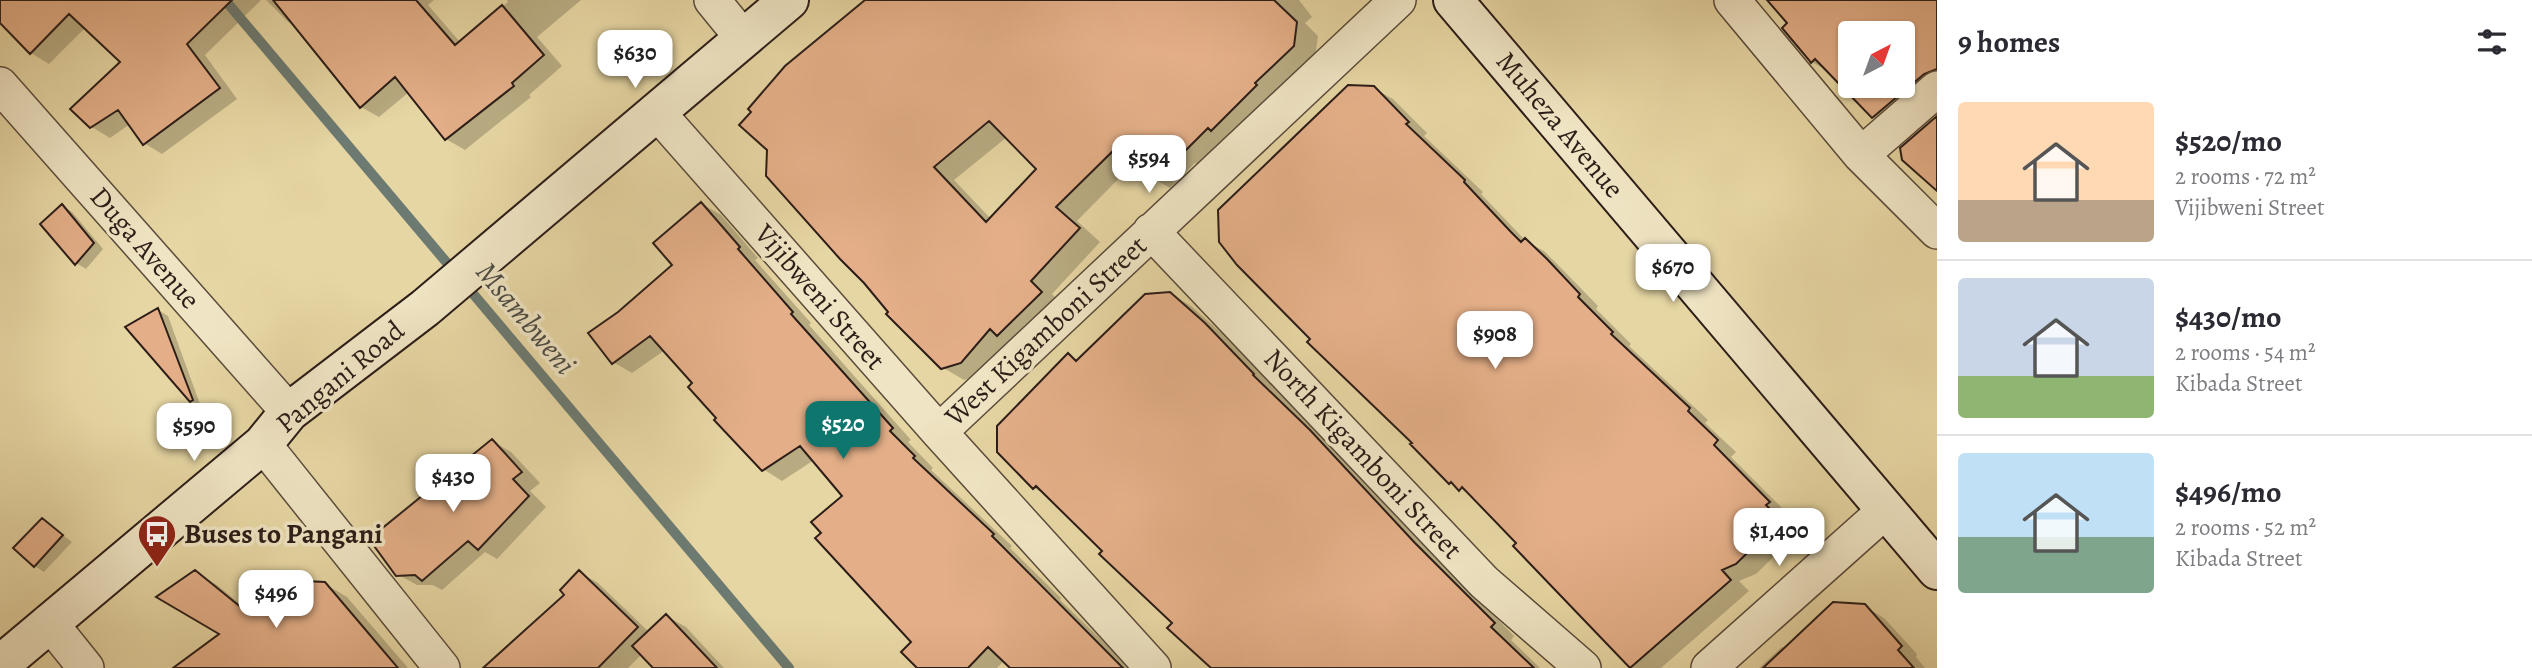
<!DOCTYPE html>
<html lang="en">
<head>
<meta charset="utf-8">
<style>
	:root { --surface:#fff; --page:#f2f2f3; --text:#2b2b33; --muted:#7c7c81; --line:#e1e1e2; --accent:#0f766e }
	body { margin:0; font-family:Alegreya,serif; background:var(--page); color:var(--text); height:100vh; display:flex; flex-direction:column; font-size:26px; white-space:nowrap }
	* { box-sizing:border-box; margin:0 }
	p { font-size:23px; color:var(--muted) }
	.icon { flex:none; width:38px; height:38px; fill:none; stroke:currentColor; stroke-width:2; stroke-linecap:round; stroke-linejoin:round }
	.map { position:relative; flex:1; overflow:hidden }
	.drawer { display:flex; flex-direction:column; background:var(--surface); width:595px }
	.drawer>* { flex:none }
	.needle { width:46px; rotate:41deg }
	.buttons { position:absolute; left:1838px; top:21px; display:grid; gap:14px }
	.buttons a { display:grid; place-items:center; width:77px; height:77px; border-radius:7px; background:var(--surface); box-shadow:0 2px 5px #0004; font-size:35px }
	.price { position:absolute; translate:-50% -60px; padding:0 16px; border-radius:14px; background:#fff; color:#222; font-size:23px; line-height:46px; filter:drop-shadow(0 2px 4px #0008) }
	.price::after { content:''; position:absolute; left:50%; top:42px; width:21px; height:16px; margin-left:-10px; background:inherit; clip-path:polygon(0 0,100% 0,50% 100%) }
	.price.active { background:var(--accent); color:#fff }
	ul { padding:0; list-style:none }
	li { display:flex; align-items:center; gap:21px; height:175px; padding:0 21px }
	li+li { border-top:2px solid var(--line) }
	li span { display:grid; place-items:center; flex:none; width:196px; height:140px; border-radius:7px; color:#555 }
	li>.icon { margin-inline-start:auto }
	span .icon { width:84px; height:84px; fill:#fffc; stroke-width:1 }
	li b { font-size:30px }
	h2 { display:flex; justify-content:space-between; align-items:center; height:84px; padding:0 21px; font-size:30px }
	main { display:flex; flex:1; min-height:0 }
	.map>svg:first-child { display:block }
	.shadow { fill:#0003; fill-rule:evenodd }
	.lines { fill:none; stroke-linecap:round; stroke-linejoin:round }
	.stream { stroke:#6c7a71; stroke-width:10 }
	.building { fill:#e4af88; stroke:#2c1d18; stroke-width:2; fill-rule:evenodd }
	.street-casing { stroke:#5a4b3b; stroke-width:38 }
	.secondary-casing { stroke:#2c1d18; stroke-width:42 }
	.street { stroke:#efe4c3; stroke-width:35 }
	.secondary { stroke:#efe4c3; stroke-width:38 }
	.labels { text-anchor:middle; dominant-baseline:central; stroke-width:7; stroke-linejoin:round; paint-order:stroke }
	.street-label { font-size:28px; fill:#2c1d18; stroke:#efe4c3 }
	.poi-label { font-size:28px; font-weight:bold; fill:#2c1d18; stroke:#efe4c3; text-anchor:start }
	.water-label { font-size:30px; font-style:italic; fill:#4c4c45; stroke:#efe4c3 }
</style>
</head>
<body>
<main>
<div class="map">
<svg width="1937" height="668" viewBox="0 0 1937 668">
	<rect width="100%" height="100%" fill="#e6d6a3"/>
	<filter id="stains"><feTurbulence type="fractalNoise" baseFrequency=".00286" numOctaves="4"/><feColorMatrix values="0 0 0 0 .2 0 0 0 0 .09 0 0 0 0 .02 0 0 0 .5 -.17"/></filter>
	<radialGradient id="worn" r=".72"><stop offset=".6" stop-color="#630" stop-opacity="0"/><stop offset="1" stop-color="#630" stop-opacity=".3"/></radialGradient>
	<path class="shadow" d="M0 0H261L205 55 237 99 162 154 144 143 130 124 110 138 92 127 122 62 86 27 49 64 31 53 8 30 0 13Z
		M266 0H434L428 5 460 42 508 2 507 0H581L537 37 562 66 529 95 531 97 465 150 446 139 409 92 379 117 361 107 296 27 287 21Z
		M867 0H1299L1312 17 1305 23 1318 36 1315 58 1203 167 1195 163 1170 188 1149 176 1135 162 1077 221 1100 242 1052 294 1062 305 982 375 964 380 942 367ZM1007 137 1038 169 991 219 954 180Z
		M1769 0H1937V90L1893 128 1873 117 1830 72 1812 62 1790 23ZM1850 33H1902V86H1850Z
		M1373 88 1393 99 1427 133 1424 136 1483 192 1481 194 1527 242 1544 251 1565 272 1598 306 1596 309 1631 344 1629 346 1708 420 1705 423 1736 452 1731 457 1787 513 1784 516 1799 532 1756 574 1739 581 1749 591 1661 668H1630L1519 543 1475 498 1450 482Z
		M702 204 721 215 758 258 755 260 811 323 809 325 911 440 908 442 933 468 931 470 1012 546 1010 548 1061 598 1060 600 1131 668H1013L1005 660 997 668H937L823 533 844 496 814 460 782 481 763 469 718 418 694 384 665 350 632 373 613 362 619 314 674 265Z
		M62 206 72 212 103 249 86 269 76 263Z
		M1169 293 1191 306 1226 337 1514 636 1511 640 1540 668H1213L1175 623 1105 551 1048 496 1034 488 1069 355 1079 361Z
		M158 310 168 316 201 407 191 401Z
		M492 441 511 452 540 483 530 491 546 507 497 559 485 552 442 590 433 585H417L397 574Z
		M43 520 72 542 44 572 35 566Z
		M195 572 217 585 251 613 281 604 325 584 347 597 408 668H202L222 634Z
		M579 572 598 583 649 632 666 616 686 627 724 668H658L642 654 628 668H493L567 595Z
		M1864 606 1884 618 1917 654 1916 657 1925 668H1759L1782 647 1786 649Z"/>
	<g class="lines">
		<path class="stream" d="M225 0 789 668"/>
	</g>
	<path class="building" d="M0 0H232L187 44 220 88 143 145 118 110 90 128 70 109 120 62 69 14 30 54 0 23Z
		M273 0H416L455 45 502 5 544 55 512 83 514 86 445 140 395 77 360 108Z
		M865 0H1274L1297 22 1294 46 1255 83 1257 85 1211 131 1208 128 1180 156 1175 150 1148 177 1117 147 1056 207 1080 228 1031 281 1042 292 997 336 990 329 961 363 941 369 886 314 888 312 864 283 840 259 766 176 767 150 739 125 751 112 748 109 785 66ZM989 121 1036 169 986 222 934 167Z
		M1767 0H1937V69L1924 74 1872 118 1815 59 1811 63 1809 60 1782 28 1787 23ZM1850 33H1902V86H1850Z
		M1348 85 1374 86 1409 122 1406 124 1465 180 1464 182 1511 232 1521 242 1525 238 1547 259 1580 294 1578 297 1613 332 1611 334 1690 408 1688 411 1718 440 1714 445 1770 502 1766 505 1781 520 1736 564 1722 570 1731 580 1630 668 1513 546 1516 543 1462 487 1459 491 1451 482 1449 484 1410 444 1412 443 1307 342 1310 339 1237 265 1219 242 1218 210Z
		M1937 116V191L1902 160 1900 148Z
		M701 202 740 247 738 249 793 312 791 314 893 428 890 431 915 456 913 458 994 534 992 536 1123 668H1010L988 647 968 668H917L901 652 911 642 815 538 821 533 811 522 842 496 800 446 762 471 714 420 716 418 688 387 692 383 650 336 612 364 588 333 618 312 672 265 653 243Z
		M62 204 94 243 75 265 40 224Z
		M1170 292 1205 323 1254 374 1253 375 1310 430 1415 543 1495 623 1491 627 1534 668H1211L1167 628 1172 623 1099 554 1102 551 1036 486 1033 489 997 452V426L1068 353 1076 361 1145 294Z
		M158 308 193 400 190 402 125 327Z
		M492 439 522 472 513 479 529 496 478 550 468 541 422 581 415 575 396 576 369 539Z
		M42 518 63 535 34 567 13 548Z
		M195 570 248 613 269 595 281 602 305 581 325 582 398 668H173L219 634 156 597Z
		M579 570 638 627 598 668H483L564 595 560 590Z
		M1833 602 1865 604 1902 646 1898 650 1914 668H1763Z
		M666 614 717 668H653L632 646Z"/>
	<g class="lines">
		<g class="street-casing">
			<path id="street" d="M712 0 743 38
				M1732 0 1861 155 1937 231
				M0 85 289 412
				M656 111 939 432 1153 668
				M1861 155 1937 89
				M1151 231 1484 582 1583 668
				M939 432 1398 0
				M263 444 442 668
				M49 622 86 668
				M1709 668 1886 510"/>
		</g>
		<g class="secondary-casing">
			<path id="secondary" d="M1453 0 1937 570
				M0 665 263 444 289 412 425 308 789 0"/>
		</g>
		<use href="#street" class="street"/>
		<use href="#secondary" class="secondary"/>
	</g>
	<defs>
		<g id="bus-pin" transform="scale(2.0125)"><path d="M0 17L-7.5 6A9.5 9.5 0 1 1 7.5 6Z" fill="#8f2418" stroke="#efe4c3"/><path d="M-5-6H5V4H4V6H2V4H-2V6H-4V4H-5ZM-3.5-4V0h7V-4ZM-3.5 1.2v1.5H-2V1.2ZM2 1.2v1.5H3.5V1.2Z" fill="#fff"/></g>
	</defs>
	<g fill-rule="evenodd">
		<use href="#bus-pin" x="157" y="534"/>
	</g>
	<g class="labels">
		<g class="street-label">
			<text transform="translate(1560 125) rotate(50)">Muheza Avenue</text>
			<text transform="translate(145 248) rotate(49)">Duga Avenue</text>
			<text transform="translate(820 297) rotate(49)">Vijibweni Street</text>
			<text transform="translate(1046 331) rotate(-43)">West Kigamboni Street</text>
			<text transform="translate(340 377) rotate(-40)">Pangani Road</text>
			<text transform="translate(1363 454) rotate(47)">North Kigamboni Street</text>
		</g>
		<g class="poi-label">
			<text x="184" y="534">Buses to Pangani</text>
		</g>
		<g class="water-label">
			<text transform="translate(526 318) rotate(50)">Msambweni</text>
		</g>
	</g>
	<rect width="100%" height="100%" filter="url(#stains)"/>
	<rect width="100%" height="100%" fill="url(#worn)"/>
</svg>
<div class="buttons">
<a><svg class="needle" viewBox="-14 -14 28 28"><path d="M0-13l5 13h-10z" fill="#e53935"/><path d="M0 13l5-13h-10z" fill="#7c7c81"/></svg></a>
</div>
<b class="price" style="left:635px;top:90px">$630</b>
<b class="price" style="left:1149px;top:195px">$594</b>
<b class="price" style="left:1673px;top:304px">$670</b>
<b class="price" style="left:1495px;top:371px">$908</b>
<b class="price active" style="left:843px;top:461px">$520</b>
<b class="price" style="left:194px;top:463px">$590</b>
<b class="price" style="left:453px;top:514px">$430</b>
<b class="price" style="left:1779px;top:568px">$1,400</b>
<b class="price" style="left:276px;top:630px">$496</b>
</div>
<section class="drawer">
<h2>9 homes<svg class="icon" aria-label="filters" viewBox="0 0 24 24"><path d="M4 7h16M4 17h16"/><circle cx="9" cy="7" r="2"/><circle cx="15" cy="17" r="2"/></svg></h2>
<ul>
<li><span style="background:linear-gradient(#ffd9b3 70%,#b9a48a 0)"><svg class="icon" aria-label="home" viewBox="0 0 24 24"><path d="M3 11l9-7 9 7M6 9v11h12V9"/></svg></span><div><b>$520/mo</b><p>2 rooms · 72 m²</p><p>Vijibweni Street</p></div></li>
<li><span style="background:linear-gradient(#c9d6e8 70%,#8fb573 0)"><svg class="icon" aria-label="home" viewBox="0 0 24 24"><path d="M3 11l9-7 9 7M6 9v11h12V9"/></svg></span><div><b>$430/mo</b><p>2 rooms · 54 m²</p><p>Kibada Street</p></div></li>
<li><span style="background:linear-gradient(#bfe0f5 60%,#7fa58c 0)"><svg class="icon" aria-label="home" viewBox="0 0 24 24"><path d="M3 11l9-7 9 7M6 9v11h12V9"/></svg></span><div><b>$496/mo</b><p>2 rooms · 52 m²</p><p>Kibada Street</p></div></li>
</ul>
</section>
</main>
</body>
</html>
